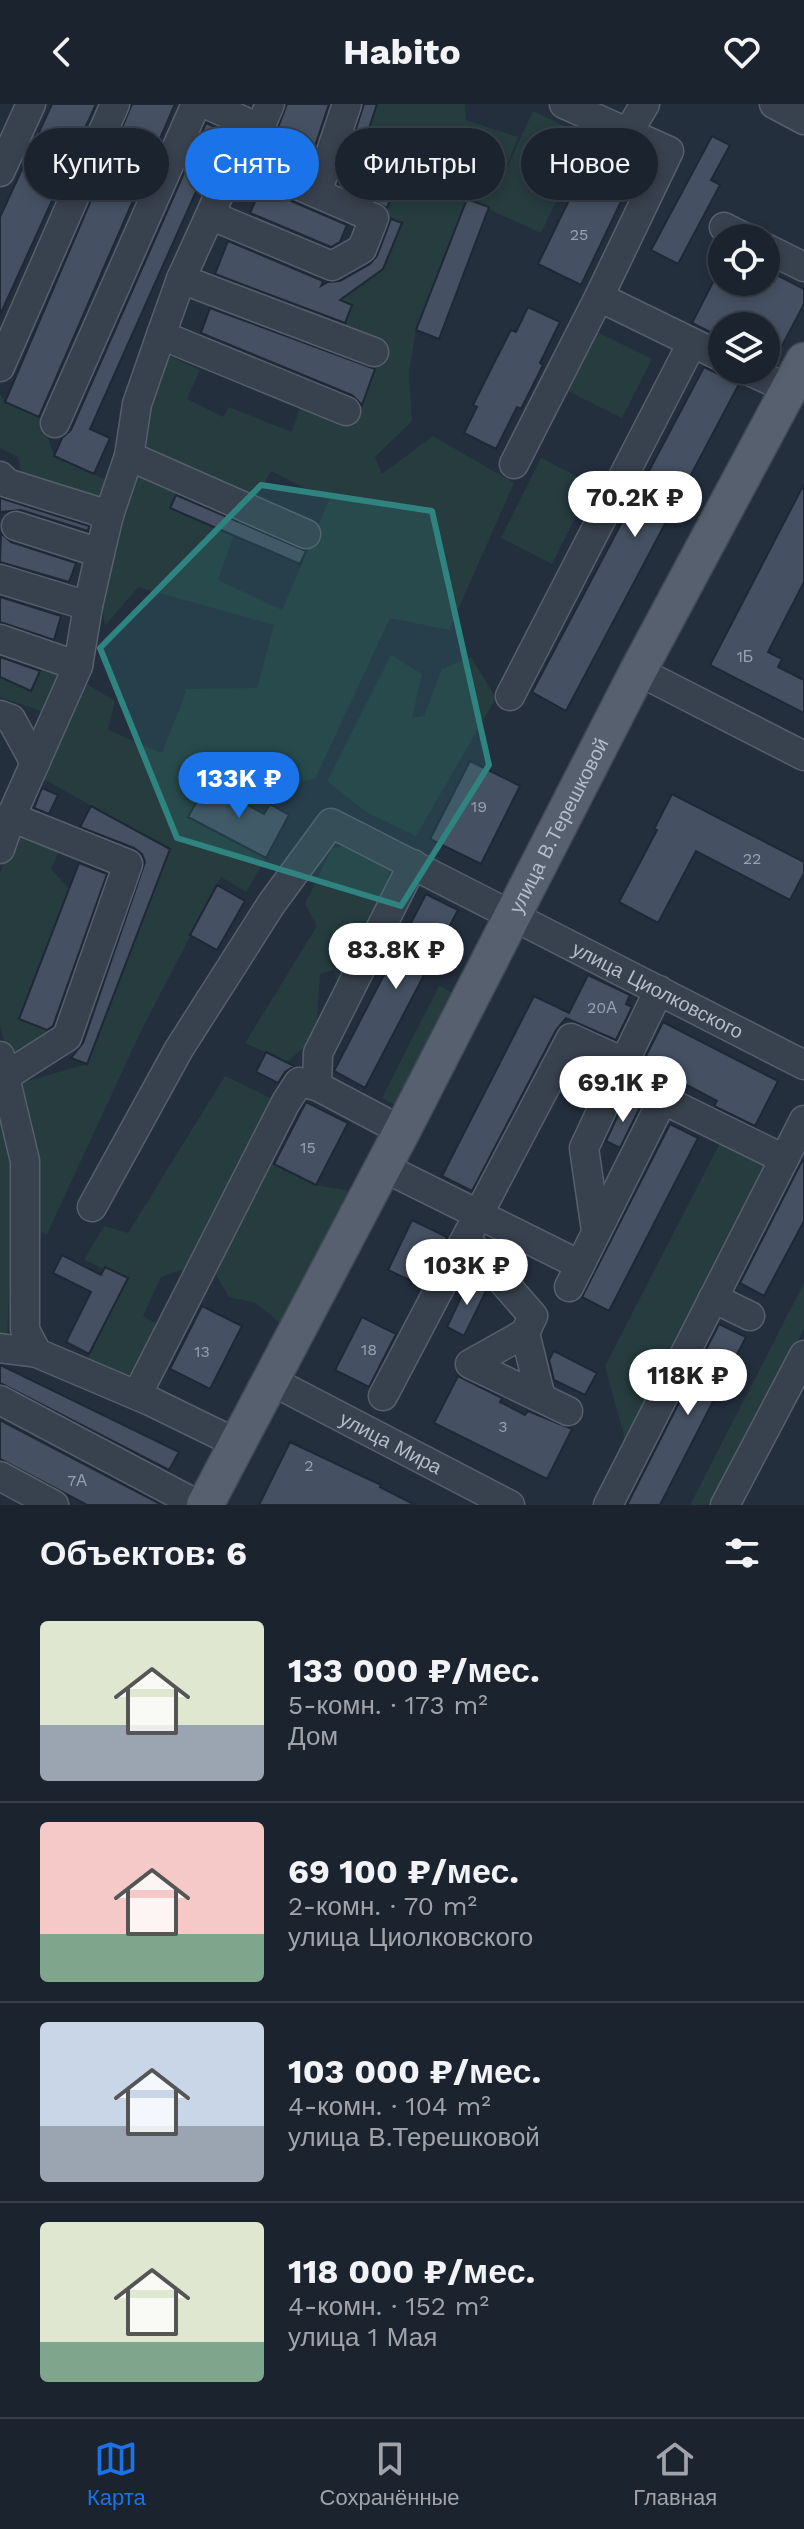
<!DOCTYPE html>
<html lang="ru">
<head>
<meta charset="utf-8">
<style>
	:root { --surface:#1b232e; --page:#242b36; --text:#f1f3f6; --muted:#a0a4aa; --line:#39404a; --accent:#1a73e8 }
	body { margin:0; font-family:"Work Sans",sans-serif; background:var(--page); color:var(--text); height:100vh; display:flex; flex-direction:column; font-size:30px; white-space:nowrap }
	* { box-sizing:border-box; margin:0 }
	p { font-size:26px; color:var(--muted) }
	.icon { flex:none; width:44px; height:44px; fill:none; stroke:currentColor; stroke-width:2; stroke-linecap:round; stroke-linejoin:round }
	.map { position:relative; height:1401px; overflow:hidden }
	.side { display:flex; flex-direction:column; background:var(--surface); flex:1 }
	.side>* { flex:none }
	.top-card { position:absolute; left:24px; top:24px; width:756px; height:72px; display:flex; gap:16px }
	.tools { position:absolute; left:708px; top:120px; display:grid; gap:16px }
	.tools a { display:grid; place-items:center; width:72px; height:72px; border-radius:50%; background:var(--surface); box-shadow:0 4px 12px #0003,0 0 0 2px var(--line); font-size:40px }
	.price { position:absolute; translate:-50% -68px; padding:0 18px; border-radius:28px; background:#fff; color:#222; font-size:26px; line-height:52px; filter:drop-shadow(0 2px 4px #0008) }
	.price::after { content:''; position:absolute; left:50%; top:48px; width:24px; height:18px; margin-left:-12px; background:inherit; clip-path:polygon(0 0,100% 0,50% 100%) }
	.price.current { background:var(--accent); color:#fff }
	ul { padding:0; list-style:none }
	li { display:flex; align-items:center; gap:24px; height:200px; padding:0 40px }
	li+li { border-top:2px solid var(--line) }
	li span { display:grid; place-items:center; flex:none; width:224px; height:160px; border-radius:8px; color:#555 }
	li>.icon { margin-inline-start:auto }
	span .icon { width:96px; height:96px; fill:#fffc; stroke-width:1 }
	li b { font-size:34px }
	h2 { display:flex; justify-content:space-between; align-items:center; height:96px; padding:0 40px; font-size:34px }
	.pill { padding:0 28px; border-radius:36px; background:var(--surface); box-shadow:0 4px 12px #0003,0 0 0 2px var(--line); font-size:28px; line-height:72px }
	.pill.current { background:var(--accent); color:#fff }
	header { display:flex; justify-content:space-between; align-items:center; height:104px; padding:0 40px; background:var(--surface); font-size:36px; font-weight:700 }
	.menu { display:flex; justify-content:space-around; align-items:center; height:112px; border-top:2px solid var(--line); background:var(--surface); font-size:22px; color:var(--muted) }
	.menu a { display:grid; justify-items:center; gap:4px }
	.menu .current { color:var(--accent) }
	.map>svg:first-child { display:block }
	.green { fill:#263c3f }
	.building { fill:#455162; stroke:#1f2835; stroke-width:2 }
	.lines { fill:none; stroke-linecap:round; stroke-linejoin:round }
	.minor-casing { stroke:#565f6c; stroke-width:31 }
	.major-casing { stroke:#414a57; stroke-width:39 }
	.minor { stroke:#38414e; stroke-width:28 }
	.major { stroke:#56606e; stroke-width:36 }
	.marked { fill:#308480; fill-opacity:0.2; stroke:#308480; stroke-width:6; stroke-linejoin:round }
	.labels { text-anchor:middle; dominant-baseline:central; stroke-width:7; stroke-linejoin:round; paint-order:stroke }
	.number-label { font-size:16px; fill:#98a1af }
	.street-label { font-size:20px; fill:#b4bcc9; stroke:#1d2633 }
</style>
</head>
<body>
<header><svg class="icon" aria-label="back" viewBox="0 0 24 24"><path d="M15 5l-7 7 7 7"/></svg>Habito<svg class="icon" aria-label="heart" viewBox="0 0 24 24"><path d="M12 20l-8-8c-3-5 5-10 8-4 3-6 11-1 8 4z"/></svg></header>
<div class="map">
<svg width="804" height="1401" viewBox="0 0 804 1401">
	<rect width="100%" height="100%" fill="#242f3e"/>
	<path class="green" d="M377 0H465L466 16 518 33 502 75 533 7 587 33 541 129 466 95 416 226 409 268 412 317 375 353 382 370 433 332 514 379 449 526 390 514 315 675 228 690 207 679 189 713 266 754 246 788 221 773 141 927 47 1130 32 1124 17 980 87 960 170 746 40 673 82 577 115 597 108 626 162 649 187 585 257 584 274 521 138 483 105 522 99 482 137 367 179 384 170 404 234 431 218 476 282 506 329 396 271 367 254 399 142 350 161 248 200 266 187 295 223 313 229 303 292 328 301 300 354 322 385 237 344 221 352 201 340 196 383 165 402 119 387 114 386 108 391 91 359 78 364 64 357 61Z
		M595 227 652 255 622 314 566 286Z
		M0 290 5 298 42 314 54 352 108 377 101 398 23 378 18 353 0 344Z
		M541 354 592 380 552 460 501 434Z
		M391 551 422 570 412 614 424 612 442 565 471 553 496 594 416 732 366 708 327 677Z
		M41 564 60 571 47 609 0 593V573L31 587Z
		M15 725 59 747 51 765 69 785 20 915 54 928 11 961 0 922V770Z
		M357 741 394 757 387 774 398 781 341 893 334 866 320 870 316 933 287 958 245 939 317 822 305 800 332 744Z
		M439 882 463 894 407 1007 382 994Z
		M225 972 279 998 196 1161 161 1173 143 1212 162 1223 134 1283 84 1262 127 1175 84 1156 104 1122 128 1129Z
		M0 994 16 1057 7 1232 0 1234Z
		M722 1035 776 1058 628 1346 605 1262Z
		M272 1059 316 1081 361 1089 290 1227 256 1199 229 1193 214 1167Z
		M804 1179V1225L715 1401H690Z"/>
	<path class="building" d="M52 0H96L0 211V113Z
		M132 0H175L39 313 5 298Z
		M287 0H329L307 66 286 58 294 37 276 29Z
		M364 0H377L357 61 365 64 359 78 392 91 387 104 338 80Z
		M206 19 223 27 90 325 110 334 94 370 54 352 62 334 71 326Z
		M712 32 730 41 711 76 720 81 678 160 651 146Z
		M587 59 630 79 581 181 538 160Z
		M261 84 347 121 340 138 331 143 250 109Z
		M467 95 489 103 439 235 416 226Z
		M391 115 402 119 383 165 340 196 352 201 345 219 215 170 228 137 323 177 321 182 328 178 340 177 370 160 377 152Z
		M777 171 804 185V200L773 259 766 256V222H722V234L692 219 713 178H774Z
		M528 203 560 218 540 259 543 261 521 305 517 303 496 345 464 329 477 303 473 301 496 255 511 226 516 228Z
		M210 204 375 265 362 301 352 291 201 229Z
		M704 263 739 280 566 607 532 588Z
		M804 380V478L768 548 782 555 778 563 804 576V609L710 561Z
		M176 391 306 447 300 460 170 404Z
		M0 394 89 422 88 427 21 406 0 408Z
		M1 429 11 438 76 459 69 478 0 458Z
		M0 493 61 512 54 536 0 518Z
		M0 553 40 567 31 587 0 573Z
		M470 657 520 682 481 760 430 735Z
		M207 679 264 710 270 700 289 711 266 754 188 713Z
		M42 684 58 691 49 710 34 704Z
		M672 690 804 758V769L790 796 696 747 658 819 619 798 657 726 654 725Z
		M91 702 170 745 87 960 71 954 83 939 145 758 142 750 134 744 80 723Z
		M79 759 107 770 53 922 47 926 19 915Z
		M217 781 245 797 217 846 190 831Z
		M426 790 458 806 365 984 334 967Z
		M588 871 630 891 626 900 632 903 616 936 566 914 556 926 472 1087 442 1072 534 892 569 909Z
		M663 918 778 977 755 1022 714 1002 717 997 687 981 684 986 640 964Z
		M266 948 294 962 285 968 278 979 256 968Z
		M625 996 640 1003 620 1044 606 1037Z
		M306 998 348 1019 316 1081 274 1060Z
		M670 1020 698 1034 609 1207 582 1193Z
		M804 1053V1117L764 1192 740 1179Z
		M412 1116 447 1133 422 1182 388 1166Z
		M62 1151 101 1171 105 1163 128 1174 89 1250 66 1238 91 1188 53 1169Z
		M471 1172 487 1185 464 1232 447 1223Z
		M202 1202 242 1222 210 1285 170 1265Z
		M362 1213 396 1230 369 1283 335 1266Z
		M719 1220 746 1233 660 1401H627Z
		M554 1247 597 1269 585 1291 554 1276 549 1256Z
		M0 1261 179 1348 169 1366 0 1279Z
		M458 1272 502 1294 500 1298 525 1311 528 1307 572 1325 547 1375 434 1319Z
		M0 1316 162 1401H87L0 1355Z
		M290 1338 381 1381 380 1383 415 1401H259Z"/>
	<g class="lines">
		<g class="minor-casing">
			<g id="minor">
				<path d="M206 0 259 24"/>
				<path d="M564 0 669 47 599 193 722 253"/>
				<path d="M774 0 804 16"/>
				<path d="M636 15 645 0"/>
				<path d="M245 59 270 0"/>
				<path d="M0 68 31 0"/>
				<path d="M317 89 347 0"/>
				<path d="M724 123 746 134"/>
				<path d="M766 144 804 163"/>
				<path d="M181 175 210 111 332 162 362 145 374 114 235 54 210 111"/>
				<path d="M161 231 181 175 374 248"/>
				<path d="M0 263 115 0"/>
				<path d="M747 266 789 285"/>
				<path d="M55 319 196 0"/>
				<path d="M129 352 137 300 161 231 346 307"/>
				<path d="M514 360 599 193"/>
				<path d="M0 372 7 379 109 411 100 449"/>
				<path d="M109 411 129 352 306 430"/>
				<path d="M16 422 100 449 88 502"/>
				<path d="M0 475 88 502 78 562"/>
				<path d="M0 535 78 562 11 713 0 716"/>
				<path d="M638 567 804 652"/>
				<path d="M510 592 692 239"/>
				<path d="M0 611 11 615 35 659"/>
				<path d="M0 745 11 713 128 760 67 933 6 972"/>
				<path d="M659 886 617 973 784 1055"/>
				<path d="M0 952 25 1057V1226L37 1249 150 1297 238 1340"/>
				<path d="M402 1027 317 982 318 949 413 760"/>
				<path d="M383 1063 580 1161"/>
				<path id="s1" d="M92 1103 179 945 272 799 331 719 804 961"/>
				<path d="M596 1127 584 1044 617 973"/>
				<path d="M466 1135 533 1212 525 1229 470 1260 568 1307"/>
				<path d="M569 1183 663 995"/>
				<path d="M713 1194 750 1212"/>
				<path d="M525 1229 541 1294"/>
				<path d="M0 1244 37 1249"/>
				<path id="s2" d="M272 1277 510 1401"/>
				<path d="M137 1291 286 998 299 978 317 982"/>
				<path d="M383 1292 571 934 624 958"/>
				<path d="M0 1296 198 1401"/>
				<path d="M0 1372 54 1401"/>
				<path d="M608 1401 804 1016"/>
				<path d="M725 1401 804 1251"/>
			</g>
		</g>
		<g class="major-casing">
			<g id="major">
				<path id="s3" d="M205 1401 402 1027 638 567 804 257"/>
			</g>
		</g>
		<use href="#minor" class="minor"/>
		<use href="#major" class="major"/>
	</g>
	<path class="marked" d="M261 381 432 407 489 661 401 802 177 734 100 544Z"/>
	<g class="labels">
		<g class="number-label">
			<text x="579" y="130">25</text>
			<text x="745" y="552">1Б</text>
			<text x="479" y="702">19</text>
			<text x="752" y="754">22</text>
			<text x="602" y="903">20А</text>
			<text x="308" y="1043">15</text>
			<text x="369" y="1245">18</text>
			<text x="202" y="1247">13</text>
			<text x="503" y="1322">3</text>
			<text x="309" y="1361">2</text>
			<text x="77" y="1376">7А</text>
		</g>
		<g class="street-label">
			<text stroke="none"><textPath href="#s3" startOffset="766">улица В.Терешковой</textPath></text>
			<text stroke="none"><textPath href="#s1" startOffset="820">улица Циолковского</textPath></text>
			<text stroke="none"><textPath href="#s2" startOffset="134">улица Мира</textPath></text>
		</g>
	</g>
</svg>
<div class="tools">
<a><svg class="icon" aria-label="locate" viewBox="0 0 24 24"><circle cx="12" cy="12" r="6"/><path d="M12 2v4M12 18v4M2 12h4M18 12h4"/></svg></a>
<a><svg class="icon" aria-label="layers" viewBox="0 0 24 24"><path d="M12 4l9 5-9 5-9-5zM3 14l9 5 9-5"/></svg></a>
</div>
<b class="price" style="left:635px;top:435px">70.2K ₽</b>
<b class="price current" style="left:239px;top:716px">133K ₽</b>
<b class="price" style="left:396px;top:887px">83.8K ₽</b>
<b class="price" style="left:623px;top:1020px">69.1K ₽</b>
<b class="price" style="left:467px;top:1203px">103K ₽</b>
<b class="price" style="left:688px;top:1313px">118K ₽</b>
<div class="top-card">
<a class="pill">Купить</a>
<a class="pill current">Снять</a>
<a class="pill">Фильтры</a>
<a class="pill">Новое</a>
</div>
</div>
<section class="side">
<h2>Объектов: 6<svg class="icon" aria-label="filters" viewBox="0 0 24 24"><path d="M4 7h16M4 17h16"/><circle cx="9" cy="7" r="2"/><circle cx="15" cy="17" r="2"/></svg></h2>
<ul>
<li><span style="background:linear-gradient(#dfe7d0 65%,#9aa5b1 0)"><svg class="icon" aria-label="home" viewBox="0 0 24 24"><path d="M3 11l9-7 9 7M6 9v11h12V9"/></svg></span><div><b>133 000 ₽/мес.</b><p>5-комн. · 173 m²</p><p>Дом</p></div></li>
<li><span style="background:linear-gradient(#f6c9c9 70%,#7fa58c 0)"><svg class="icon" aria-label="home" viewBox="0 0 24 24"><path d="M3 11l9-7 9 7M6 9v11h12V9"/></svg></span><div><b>69 100 ₽/мес.</b><p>2-комн. · 70 m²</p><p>улица Циолковского</p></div></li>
<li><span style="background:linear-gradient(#c9d6e8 65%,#9aa5b1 0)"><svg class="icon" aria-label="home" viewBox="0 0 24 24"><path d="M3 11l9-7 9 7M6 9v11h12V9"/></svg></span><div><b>103 000 ₽/мес.</b><p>4-комн. · 104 m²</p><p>улица В.Терешковой</p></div></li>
<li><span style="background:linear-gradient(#dfe7d0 75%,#7fa58c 0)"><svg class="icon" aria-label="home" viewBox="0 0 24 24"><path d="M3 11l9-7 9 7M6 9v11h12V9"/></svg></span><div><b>118 000 ₽/мес.</b><p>4-комн. · 152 m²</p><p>улица 1 Мая</p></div></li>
</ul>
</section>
<nav class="menu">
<a class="current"><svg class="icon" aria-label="map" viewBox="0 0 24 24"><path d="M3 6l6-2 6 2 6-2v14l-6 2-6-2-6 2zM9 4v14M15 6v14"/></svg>Карта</a>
<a><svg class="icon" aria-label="saved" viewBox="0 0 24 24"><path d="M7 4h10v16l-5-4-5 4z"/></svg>Сохранённые</a>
<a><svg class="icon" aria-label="home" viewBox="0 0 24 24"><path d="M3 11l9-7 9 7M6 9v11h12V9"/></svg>Главная</a>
</nav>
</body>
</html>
